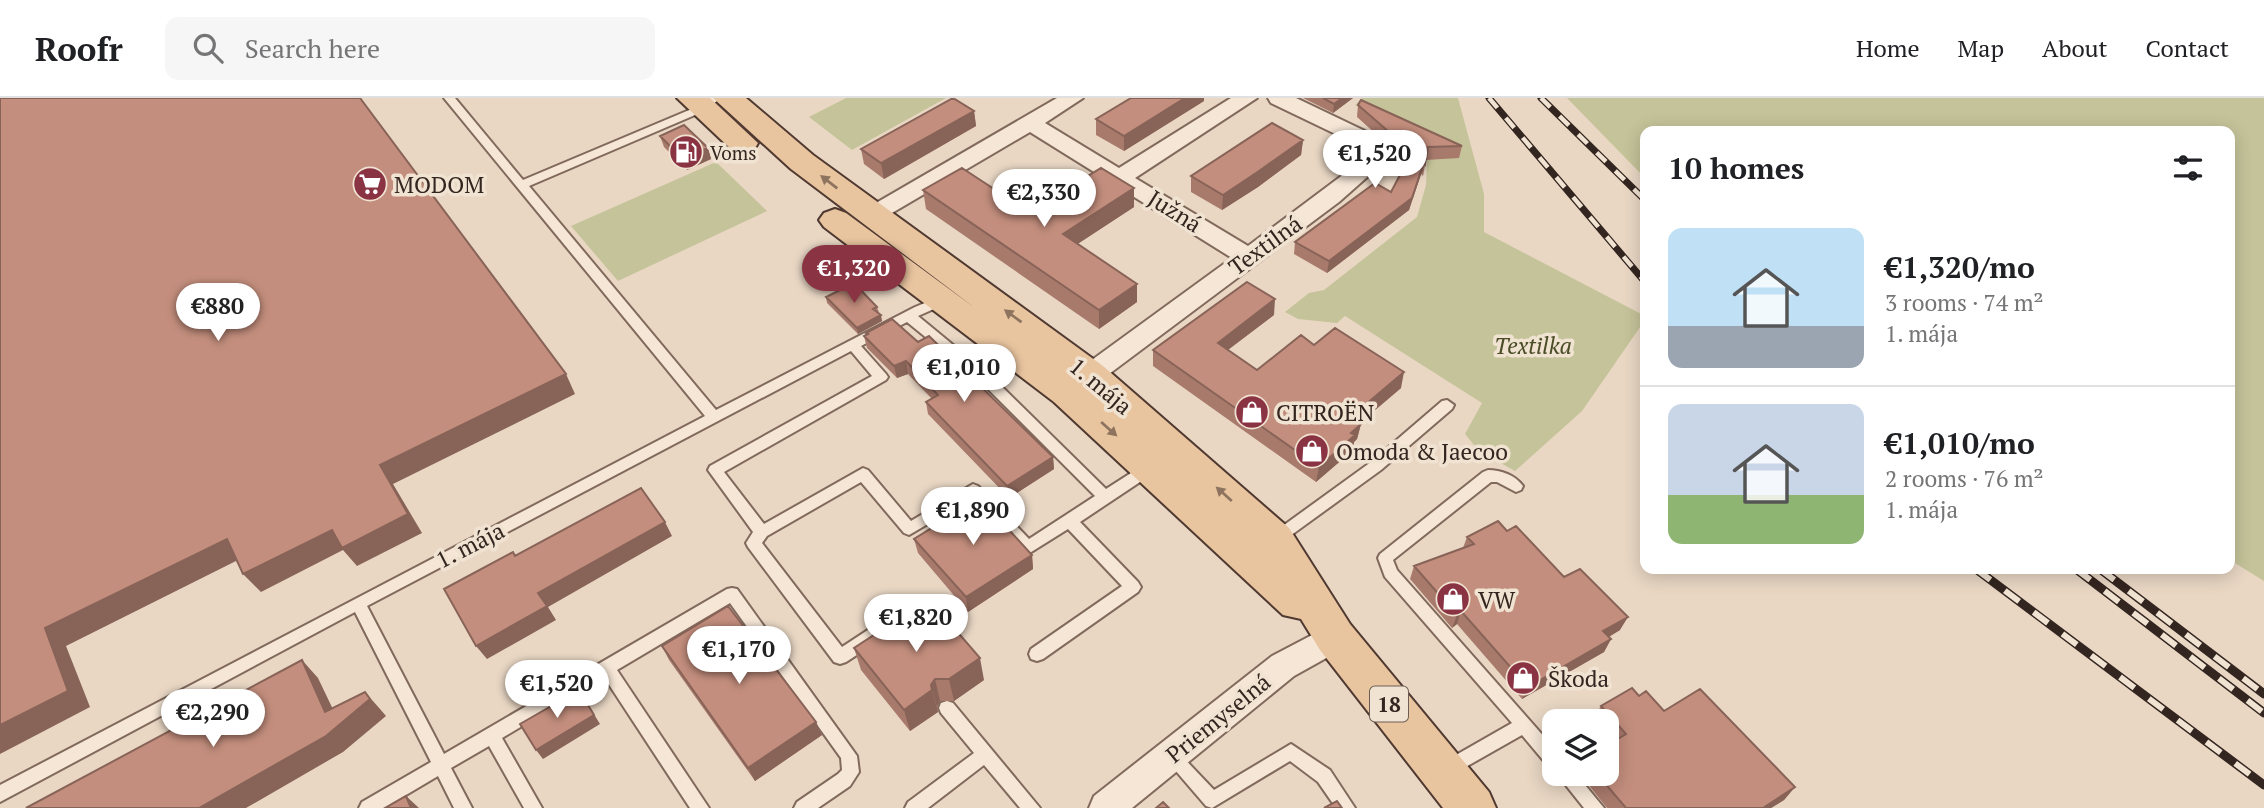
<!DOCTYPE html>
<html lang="en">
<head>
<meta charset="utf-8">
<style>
	:root { --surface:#fff; --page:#f6f6f6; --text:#202124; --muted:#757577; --line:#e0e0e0; --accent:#8a3343 }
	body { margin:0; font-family:"PT Serif",serif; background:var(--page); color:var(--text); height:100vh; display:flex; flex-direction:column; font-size:26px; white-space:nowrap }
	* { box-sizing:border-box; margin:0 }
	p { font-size:23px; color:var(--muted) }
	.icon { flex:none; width:38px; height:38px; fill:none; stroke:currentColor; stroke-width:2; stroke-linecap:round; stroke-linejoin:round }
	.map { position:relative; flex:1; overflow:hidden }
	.panel { position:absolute; left:1640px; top:28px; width:595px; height:448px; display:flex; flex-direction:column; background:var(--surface); border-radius:14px; box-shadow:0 4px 18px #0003 }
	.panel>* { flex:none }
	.controls { position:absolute; left:1542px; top:611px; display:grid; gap:14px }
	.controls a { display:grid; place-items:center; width:77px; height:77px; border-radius:14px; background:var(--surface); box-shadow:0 4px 18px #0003; font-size:35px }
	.price { position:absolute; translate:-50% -60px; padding:0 16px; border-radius:24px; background:#fff; color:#222; font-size:23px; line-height:46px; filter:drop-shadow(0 2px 4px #0008) }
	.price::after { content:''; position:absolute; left:50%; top:42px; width:21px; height:16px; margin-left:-10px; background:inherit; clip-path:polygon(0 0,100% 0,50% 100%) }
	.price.current { background:var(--accent); color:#fff }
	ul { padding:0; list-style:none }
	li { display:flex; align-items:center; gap:21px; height:175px; padding:0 28px }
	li+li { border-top:2px solid var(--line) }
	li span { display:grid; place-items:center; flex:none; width:196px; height:140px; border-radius:14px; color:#555 }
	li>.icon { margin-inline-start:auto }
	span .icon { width:84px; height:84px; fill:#fffc; stroke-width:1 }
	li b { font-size:30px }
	h2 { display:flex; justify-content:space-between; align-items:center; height:84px; padding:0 28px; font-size:30px }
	header { display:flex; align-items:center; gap:42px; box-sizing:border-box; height:98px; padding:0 35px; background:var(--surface); border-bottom:2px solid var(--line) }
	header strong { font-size:33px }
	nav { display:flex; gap:38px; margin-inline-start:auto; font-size:24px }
	.search { width:490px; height:63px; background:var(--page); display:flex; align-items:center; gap:18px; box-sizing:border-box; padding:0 24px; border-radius:14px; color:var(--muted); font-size:26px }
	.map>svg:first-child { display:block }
	.green { fill:#c5c399 }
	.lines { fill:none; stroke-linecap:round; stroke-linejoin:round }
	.lane-casing { stroke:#81695c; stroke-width:4 }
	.street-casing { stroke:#81695c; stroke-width:4 }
	.primary-casing { stroke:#4f3930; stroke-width:4 }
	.lane { fill:#f5e6d6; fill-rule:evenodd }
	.street { fill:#f5e6d6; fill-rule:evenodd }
	.primary { fill:#e8c49f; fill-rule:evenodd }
	.rail-far1-casing { stroke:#33251f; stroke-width:7 }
	.rail-casing { stroke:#33251f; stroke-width:9 }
	.rail-far1 { stroke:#f1e3d2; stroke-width:4.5; stroke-dasharray:13; stroke-linecap:butt }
	.rail { stroke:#f1e3d2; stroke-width:6; stroke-dasharray:18; stroke-linecap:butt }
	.wall { fill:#a87a6c }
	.shaded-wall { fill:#886358 }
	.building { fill:#c38e7d; stroke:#886358; stroke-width:2 }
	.oneway { fill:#8e745f }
	.labels { text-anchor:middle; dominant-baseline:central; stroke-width:7; stroke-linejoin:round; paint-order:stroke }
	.far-poi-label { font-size:19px; fill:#33251f; stroke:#f1e3d2; text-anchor:start }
	.shield { fill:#f1e3d2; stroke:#6c5e55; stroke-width:2 }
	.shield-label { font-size:21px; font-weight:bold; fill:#33251f }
	.poi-label { font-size:23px; fill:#33251f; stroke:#f1e3d2; text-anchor:start }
	.street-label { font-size:23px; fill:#33251f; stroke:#f1e3d2 }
	.park-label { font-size:23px; font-style:italic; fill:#4a4d27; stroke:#f1e3d2 }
</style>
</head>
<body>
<header>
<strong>Roofr</strong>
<div class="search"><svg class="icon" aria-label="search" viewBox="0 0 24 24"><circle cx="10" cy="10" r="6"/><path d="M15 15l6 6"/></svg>Search here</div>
<nav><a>Home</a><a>Map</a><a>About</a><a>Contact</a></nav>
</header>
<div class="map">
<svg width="2264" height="710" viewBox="0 0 2264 710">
	<rect width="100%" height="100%" fill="#e9d7c4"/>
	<path class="green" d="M846 0H946L852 52 809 19Z
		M1362 0H1458L1484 96V134L1645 218V222L1582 313 1515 373 1479 353 1465 336 1482 305 1345 218 1337 225 1298 221 1285 214 1309 195 1324 192 1417 119 1426 87 1427 59 1391 25 1355 7Z
		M1567 0H2264V483L2230 462V33H1645V80Z
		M716 64 767 113 618 183 571 128Z"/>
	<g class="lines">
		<g class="lane-casing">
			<path id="lane" d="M444 0H455L523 82 694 10 709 0H721L702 14 529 88 716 312 915 209 937 200H945L947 203 945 206 918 218 992 279 1106 391 1145 366H1155L1157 370 1155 374 1080 424 1138 484 1141 489 1138 494 1043 561 1037 563 1031 561 1029 556 1031 551 1122 488 1068 431 1028 456 1023 454 972 400 909 437 904 435 861 384 767 438 762 445 842 549 877 526 883 524 889 526 891 531 889 536 846 564 840 566 834 564 748 449 746 445 753 434 708 372 710 368 872 278 851 253 367 508 444 656 727 491 732 490 737 491 857 658 859 674 850 688 818 710H794L797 704 838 676 842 672 841 660 730 505 617 572 709 710H690L604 579 502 640 542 710H524L489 648 451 670 472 710H454L438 678 384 710H359L362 704 431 664 355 514 0 704V687L705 318ZM907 224 982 285 1095 398 1029 441 978 388 973 386 911 423 868 372 863 370 764 426 724 374 886 282 888 279 886 276 861 248Z
				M1447 302 1454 307 1452 311 1381 372 1279 446 1274 448 1269 446 1267 442 1269 438 1371 364 1442 303Z
				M1488 372C1501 372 1515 377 1523 388L1521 392 1516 394 1497 384H1491L1393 462 1397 472 1554 650V670L1548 668 1522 637 1448 679 1442 677 1440 671 1442 665 1512 625 1385 479 1378 460 1380 456 1483 374Z
				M947 603 953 605 1040 710H1020L984 667 928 710H905L908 704 974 655 941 615 939 610 941 605Z
				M1291 646 1330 672 1355 710H1336L1318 684 1290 663 1212 710 1206 708 1163 658 1165 653 1171 650 1177 653 1214 692Z
				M1557 676H1576L1604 710H1584Z"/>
		</g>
		<g class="street-casing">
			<path id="street" d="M1057 0H1083L1045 25 1119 70 1231 0H1257L1135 80 1248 148 1352 70 1355 55 1348 42 1271 5 1268 0H1296L1365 33 1368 38 1377 55 1374 73 1339 104 1081 297 1072 300 1063 297 1059 290 1063 283 1232 160 1030 34 880 122 872 125 864 122 860 117 864 112Z
				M1335 525 1346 529 1351 539 1346 549 1294 578 1132 710H1089L1094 698 1272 558Z"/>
		</g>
		<g class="primary-casing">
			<path id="primary" d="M677 0H710L758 45 754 52 743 54 732 52Z
				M713 0H746L813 57 1103 268 1289 430 1350 526 1489 694 1496 710H1443L1320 552 1301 521 1283 517 1054 304 824 129 819 122 824 115 835 111 846 115 975 210 791 71Z"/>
		</g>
		<use href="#lane" class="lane"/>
		<use href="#street" class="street"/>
		<use href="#primary" class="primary"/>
		<g class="rail-far1-casing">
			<path id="rail-far1" d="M1489 0 1645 184
				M1541 0 1645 102"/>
		</g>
		<g class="rail-casing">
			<path id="rail" d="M1976 471 2264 687
				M2076 471 2264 615
				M2100 471 2264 596"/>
		</g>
		<use href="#rail-far1" class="rail-far1"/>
		<use href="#rail" class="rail"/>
	</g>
	<path class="wall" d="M1303 0H1353L1333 15Z
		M1204 3 1124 53 1096 37V21Z
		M1358 7 1462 48 1459 60 1426 62 1423 78 1421 76 1409 112 1327 175 1294 156 1295 144 1391 94 1407 64 1357 19Z
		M974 13 976 28 884 81 864 66 861 51Z
		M660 38 708 50 711 61 687 72 664 49Z
		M1303 42 1301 57 1258 89 1222 112 1191 94V78Z
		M1134 90V109L1077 146 1137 186V204L1099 231 926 111 923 92 1029 114Z
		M826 199 877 209 882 223 858 236 827 205Z
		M1274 217 1228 252 1257 272 1314 247 1401 290 1360 325 1361 326 1357 341 1354 344 1352 353 1316 384 1153 268V252Z
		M866 235 1053 359 1054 371 1009 400 928 316 926 304 932 301 908 276 897 280 867 250 864 238 867 237Z
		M1507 433 1564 479 1620 532 1609 539 1611 541 1604 554 1522 601 1457 526 1452 530 1410 481 1414 468 1463 450 1467 439Z
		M914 441 1032 457 1033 471 968 514 918 455Z
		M662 548 816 624 822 637 755 683 669 562Z
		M854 550 984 582 954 603H940L937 609 938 614 910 633 861 572Z
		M1639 598 1664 613 1795 689 1784 702 1771 710H1607L1587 685V676H1606L1613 644 1606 636V623H1594L1593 621 1601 608Z"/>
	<path class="shaded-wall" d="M1185 0H1204V3L1124 53V38Z
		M1342 0H1353L1333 15 1334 6Z
		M974 13 976 28 884 81 881 65Z
		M1303 42 1301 57 1258 89 1222 112 1223 97Z
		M708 50 711 61 687 72 683 61Z
		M1424 64 1421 76 1409 112 1327 175 1329 163Z
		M1134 90V109L1064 155 1063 136Z
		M1137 186V204L1099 231V212Z
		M1275 201 1274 217 1217 260 1218 245Z
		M881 217 882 223 858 236 857 230Z
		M906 263 908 276 897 280 894 268Z
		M1404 274 1401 290 1348 335 1351 319Z
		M566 276 575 296 393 386 422 435 357 468 343 452 261 494 243 476 332 432 380 367Z
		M1361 326 1357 341 1354 344 1352 353 1316 384 1319 369 1351 335Z
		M1053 359 1054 371 1009 400 1007 388Z
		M665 424 672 438 548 509 556 522 487 561 476 548 538 495Z
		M227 441 244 459 66 548 90 609 0 656V627L45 530Z
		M1032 457 1033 471 968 514 966 499Z
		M1461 513 1457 526 1452 530 1457 517Z
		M1628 519 1620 532 1596 546 1603 533Z
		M1611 541 1604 554 1522 601 1528 589Z
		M980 560 984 582 954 603 949 581Z
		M302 562 318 580 340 626 365 594 380 611 386 618 343 654 246 710H199L325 614Z
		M935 581 940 603 937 609 931 587Z
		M579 592 600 626 543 661 536 652Z
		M932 592 938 614 910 633 904 612Z
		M816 624 822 637 755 683 748 670Z
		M1795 689 1784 702 1771 710H1763Z
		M406 698 419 710H411Z"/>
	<path class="building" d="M0 0H360L566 276 380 367 408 416 342 450 332 432 243 476 227 441 45 530 68 593 0 627Z
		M953 0 974 13 881 65 861 51Z
		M1131 0H1185L1124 38 1096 21Z
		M1323 0H1342L1334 6Z
		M1361 2 1462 48 1428 49 1425 66 1424 64 1412 100 1329 163 1295 144 1375 85 1391 94 1412 54 1358 7Z
		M1272 25 1303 42 1259 73 1223 97 1191 78Z
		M684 27 708 50 683 61 660 38Z
		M962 70 1029 114 1101 70 1134 90 1063 136 1137 186 1099 212 923 92Z
		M1247 184 1275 201 1218 245 1257 272 1301 237 1314 247 1335 230 1404 274 1351 319 1361 326 1351 335 1355 337 1319 369 1153 252Z
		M854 185 877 209 873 211 881 217 857 230 826 199Z
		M892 221 918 244 929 238 1053 359 1007 388 926 304 938 297 906 263 894 268 864 238 868 236 866 235Z
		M641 390 665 424 538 495 547 508 476 548 444 491 513 454 515 458Z
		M980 400 1032 457 966 499 914 441Z
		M1498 423 1507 433 1516 428 1564 479 1580 471 1628 519 1603 533 1611 541 1528 589 1461 513 1457 517 1414 468 1474 446 1467 439Z
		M929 501 980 560 949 581H935L931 587 932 592 904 612 854 550Z
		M728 508 816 624 748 670 662 548Z
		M302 562 325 614 365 594 370 601 326 638 199 710H26Z
		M1632 590 1639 598 1646 593 1664 613 1700 591 1795 689 1763 710H1626L1597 676H1606V648L1626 636 1601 608Z
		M579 592 594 617 536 652 520 626Z
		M406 698 411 710H385Z
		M1337 703 1342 710H1324Z
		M1163 704 1169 710H1156Z"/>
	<defs><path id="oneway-solid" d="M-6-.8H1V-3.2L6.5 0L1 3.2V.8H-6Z" transform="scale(1.75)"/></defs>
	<g class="oneway">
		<use href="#oneway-solid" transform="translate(829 84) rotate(-142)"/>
		<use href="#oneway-solid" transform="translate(1013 218) rotate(-144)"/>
		<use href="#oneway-solid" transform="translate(1109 331) rotate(42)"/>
		<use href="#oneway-solid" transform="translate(1224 396) rotate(-138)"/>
	</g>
	<defs>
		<g id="fuel-disc" transform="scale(1.75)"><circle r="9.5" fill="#8a3343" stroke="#f1e3d2"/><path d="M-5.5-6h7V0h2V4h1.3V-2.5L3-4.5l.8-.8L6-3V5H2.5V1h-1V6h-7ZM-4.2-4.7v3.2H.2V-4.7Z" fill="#fff"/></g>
		<g id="supermarket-disc" transform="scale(1.75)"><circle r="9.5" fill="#8a3343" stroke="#f1e3d2"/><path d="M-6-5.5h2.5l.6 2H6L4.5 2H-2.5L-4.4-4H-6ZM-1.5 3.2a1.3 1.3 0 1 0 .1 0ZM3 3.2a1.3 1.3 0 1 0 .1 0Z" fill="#fff"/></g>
		<g id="shop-disc" transform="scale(1.75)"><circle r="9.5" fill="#8a3343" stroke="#f1e3d2"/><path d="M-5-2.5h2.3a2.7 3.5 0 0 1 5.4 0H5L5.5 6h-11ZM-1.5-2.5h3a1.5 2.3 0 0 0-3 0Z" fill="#fff"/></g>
	</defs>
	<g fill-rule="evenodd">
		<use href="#fuel-disc" x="686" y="54"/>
		<use href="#supermarket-disc" x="370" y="86"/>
		<use href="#shop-disc" x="1252" y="314"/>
		<use href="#shop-disc" x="1312" y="353"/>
		<use href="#shop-disc" x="1453" y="501"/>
		<use href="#shop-disc" x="1523" y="580"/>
	</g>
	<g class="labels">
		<g class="far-poi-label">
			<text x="710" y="54">Voms</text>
		</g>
		<rect class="shield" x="1370" y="588.5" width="38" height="35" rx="5"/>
		<g class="shield-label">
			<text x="1389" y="606">18</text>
		</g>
		<g class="poi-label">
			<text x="394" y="86">MODOM</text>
			<text x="1276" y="314">CITROËN</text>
			<text x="1336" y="353">Omoda &amp; Jaecoo</text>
			<text x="1478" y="501">VW</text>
			<text x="1548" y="580">Škoda</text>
		</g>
		<g class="street-label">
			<text transform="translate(1175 113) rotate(32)">Južná</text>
			<text transform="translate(1265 147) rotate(-36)">Textilná</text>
			<text transform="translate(1101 288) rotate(40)">1. mája</text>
			<text transform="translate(470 447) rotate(-27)">1. mája</text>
			<text transform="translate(1218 620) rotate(-39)">Priemyselná</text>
		</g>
		<g class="park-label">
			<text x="1533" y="247">Textilka</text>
		</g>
	</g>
</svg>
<div class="controls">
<a><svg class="icon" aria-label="layers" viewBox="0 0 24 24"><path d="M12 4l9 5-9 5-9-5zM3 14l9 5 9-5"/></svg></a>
</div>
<b class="price" style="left:1375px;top:92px">€1,520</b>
<b class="price" style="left:1044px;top:131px">€2,330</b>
<b class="price current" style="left:854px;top:207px">€1,320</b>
<b class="price" style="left:218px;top:245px">€880</b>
<b class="price" style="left:964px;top:306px">€1,010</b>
<b class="price" style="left:973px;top:449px">€1,890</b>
<b class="price" style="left:916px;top:556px">€1,820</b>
<b class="price" style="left:739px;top:588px">€1,170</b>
<b class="price" style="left:557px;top:622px">€1,520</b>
<b class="price" style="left:213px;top:651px">€2,290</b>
<section class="panel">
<h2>10 homes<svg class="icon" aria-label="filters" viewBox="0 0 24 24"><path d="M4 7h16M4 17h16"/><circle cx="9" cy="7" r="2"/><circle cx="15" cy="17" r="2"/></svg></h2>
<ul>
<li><span style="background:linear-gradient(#bfe0f5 70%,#9aa5b1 0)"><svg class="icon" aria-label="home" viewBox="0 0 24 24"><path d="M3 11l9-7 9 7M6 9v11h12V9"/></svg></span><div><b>€1,320/mo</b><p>3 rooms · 74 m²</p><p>1. mája</p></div></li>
<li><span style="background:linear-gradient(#c9d6e8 65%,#8fb573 0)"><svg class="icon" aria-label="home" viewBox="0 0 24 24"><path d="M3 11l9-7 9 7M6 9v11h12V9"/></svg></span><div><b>€1,010/mo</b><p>2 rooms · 76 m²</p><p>1. mája</p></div></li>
</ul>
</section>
</div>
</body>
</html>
